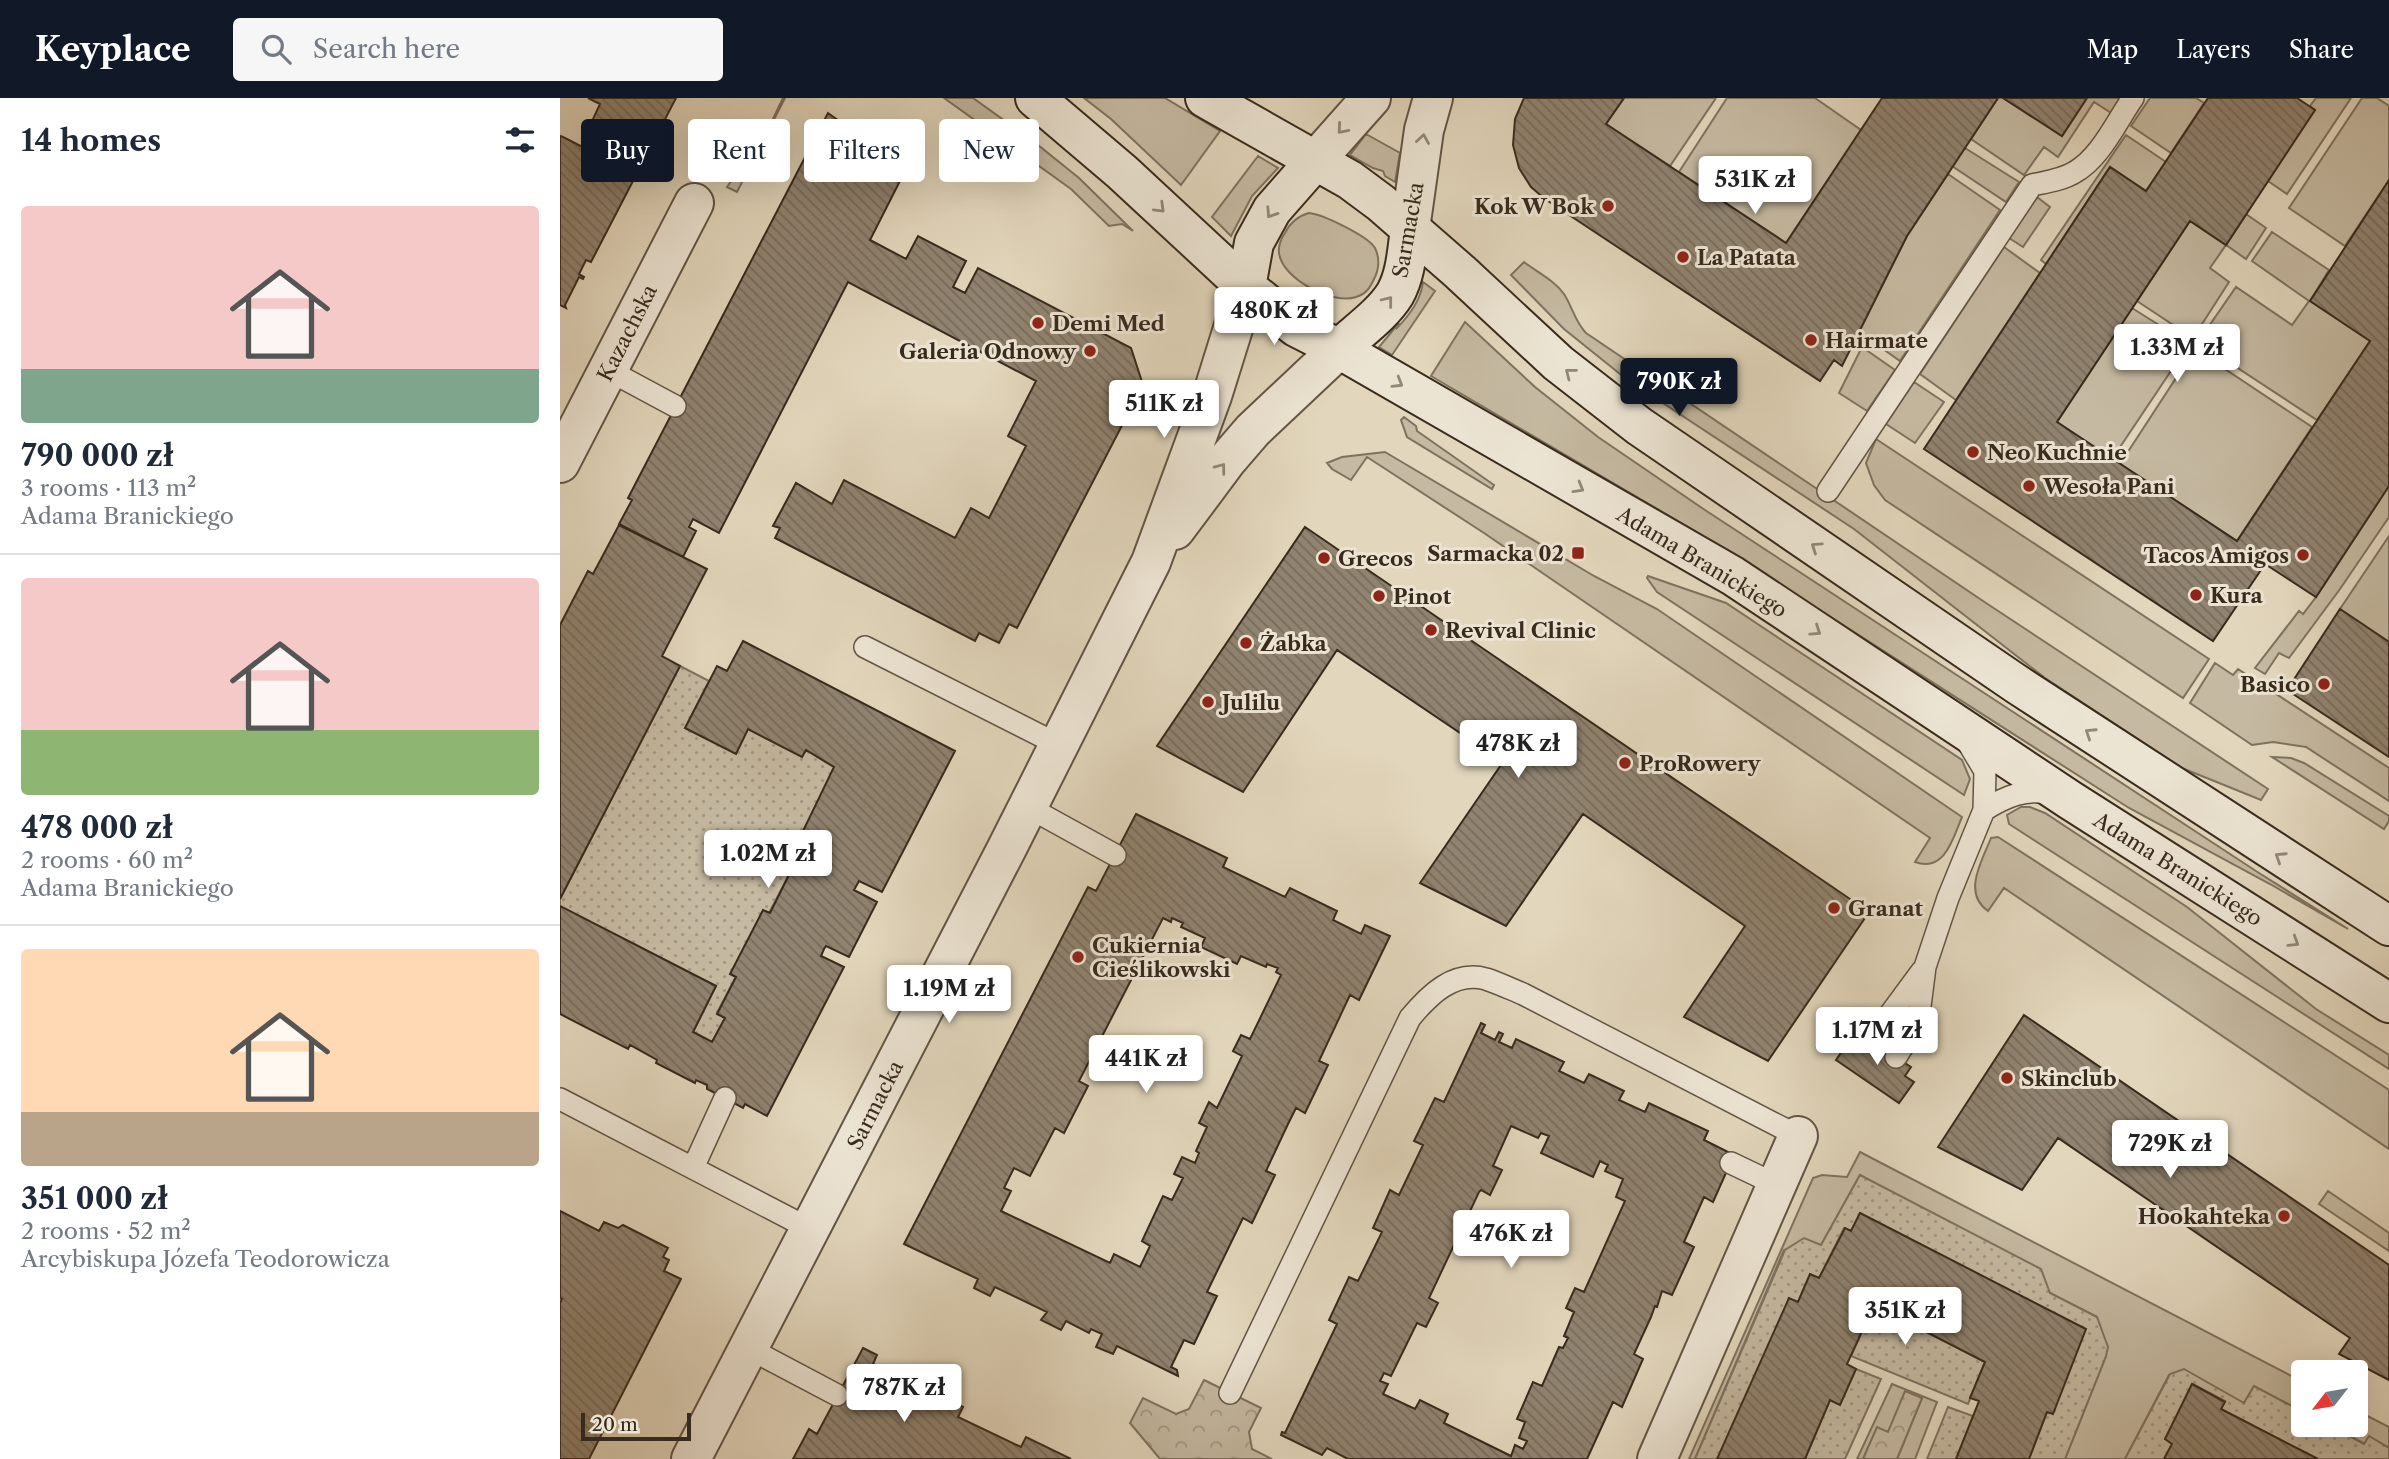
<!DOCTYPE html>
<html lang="en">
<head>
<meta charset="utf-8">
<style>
	:root { --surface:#fff; --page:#f6f6f7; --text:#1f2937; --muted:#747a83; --line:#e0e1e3; --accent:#111827 }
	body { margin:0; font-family:"Libre Caslon Text",serif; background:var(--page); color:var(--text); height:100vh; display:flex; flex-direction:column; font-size:26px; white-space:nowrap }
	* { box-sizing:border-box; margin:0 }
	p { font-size:23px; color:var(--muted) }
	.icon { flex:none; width:38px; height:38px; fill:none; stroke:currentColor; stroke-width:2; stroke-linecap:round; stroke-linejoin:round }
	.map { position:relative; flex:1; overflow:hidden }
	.sheet { display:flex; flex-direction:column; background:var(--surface); width:560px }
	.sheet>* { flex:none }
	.top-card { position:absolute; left:21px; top:21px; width:665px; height:63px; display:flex; gap:14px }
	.needle { width:46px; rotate:239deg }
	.buttons { position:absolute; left:1731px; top:1262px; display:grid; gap:14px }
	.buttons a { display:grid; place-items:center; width:77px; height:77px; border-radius:7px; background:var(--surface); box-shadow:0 7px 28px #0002; font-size:35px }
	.scale { position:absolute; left:21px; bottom:18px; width:110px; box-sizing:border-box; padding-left:7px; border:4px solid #382a1d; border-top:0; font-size:19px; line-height:24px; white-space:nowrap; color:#382a1d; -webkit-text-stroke:5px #ece4d3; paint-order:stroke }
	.price { position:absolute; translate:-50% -60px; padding:0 16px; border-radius:7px; background:#fff; color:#222; font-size:23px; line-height:46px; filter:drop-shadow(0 2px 4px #0008) }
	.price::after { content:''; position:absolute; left:50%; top:42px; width:21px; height:16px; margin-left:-10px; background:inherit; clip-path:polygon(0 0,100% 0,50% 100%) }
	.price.on { background:var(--accent); color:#fff }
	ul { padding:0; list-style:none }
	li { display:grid; align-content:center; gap:14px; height:371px; padding:0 21px }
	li+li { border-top:2px solid var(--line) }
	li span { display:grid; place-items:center; height:217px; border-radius:7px; color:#555 }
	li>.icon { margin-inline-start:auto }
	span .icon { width:126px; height:126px; fill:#fffc; stroke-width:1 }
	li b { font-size:30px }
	h2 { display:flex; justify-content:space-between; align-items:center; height:84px; padding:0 21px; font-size:30px }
	.pill { padding:0 24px; border-radius:7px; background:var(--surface); box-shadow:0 7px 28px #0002; font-size:24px; line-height:63px }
	.pill.on { background:var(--accent); color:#fff }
	header { display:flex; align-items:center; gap:42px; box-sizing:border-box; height:98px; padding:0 35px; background:var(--accent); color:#fff }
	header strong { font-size:33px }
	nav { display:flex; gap:38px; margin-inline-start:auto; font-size:24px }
	.search { width:490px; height:63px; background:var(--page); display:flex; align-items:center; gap:18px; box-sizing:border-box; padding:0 24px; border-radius:7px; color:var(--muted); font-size:26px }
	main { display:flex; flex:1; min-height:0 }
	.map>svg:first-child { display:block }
	.grass { fill:#c5b9a1; stroke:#7e725f; stroke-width:2 }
	.park { fill:url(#park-crowns); stroke:#7e725f; stroke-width:2 }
	.garden { fill:url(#garden-dots); stroke:#7e725f; stroke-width:2 }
	.building { fill:url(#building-back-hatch); stroke:#382a1d; stroke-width:2; fill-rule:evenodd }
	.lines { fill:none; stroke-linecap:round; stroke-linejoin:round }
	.lane-casing { stroke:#625545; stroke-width:24 }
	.street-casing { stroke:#625545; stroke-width:42 }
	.secondary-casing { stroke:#382a1d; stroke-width:42 }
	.lane { stroke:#ece4d3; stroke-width:21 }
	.street { stroke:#ece4d3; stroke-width:38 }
	.secondary { stroke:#ece4d3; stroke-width:38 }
	.oneway { stroke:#928778 }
	.poi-dot { fill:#8f2418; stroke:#ece4d3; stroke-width:2.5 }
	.labels { text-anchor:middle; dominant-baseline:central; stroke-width:6; stroke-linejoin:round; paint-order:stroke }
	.poi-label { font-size:21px; font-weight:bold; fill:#382a1d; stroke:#ece4d3; text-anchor:start }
	.street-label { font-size:21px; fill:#382a1d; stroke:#ece4d3 }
</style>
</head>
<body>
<header>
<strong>Keyplace</strong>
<div class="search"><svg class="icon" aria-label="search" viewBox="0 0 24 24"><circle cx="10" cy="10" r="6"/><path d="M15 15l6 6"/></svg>Search here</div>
<nav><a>Map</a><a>Layers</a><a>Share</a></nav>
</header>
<main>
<section class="sheet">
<h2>14 homes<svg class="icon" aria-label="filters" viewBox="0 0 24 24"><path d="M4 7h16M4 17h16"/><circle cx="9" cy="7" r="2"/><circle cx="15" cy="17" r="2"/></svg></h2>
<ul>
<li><span style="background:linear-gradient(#f6c9c9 75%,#7fa58c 0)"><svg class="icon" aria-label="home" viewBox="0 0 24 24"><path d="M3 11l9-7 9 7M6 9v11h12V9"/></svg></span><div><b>790 000 zł</b><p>3 rooms · 113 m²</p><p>Adama Branickiego</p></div></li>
<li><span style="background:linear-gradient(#f6c9c9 70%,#8fb573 0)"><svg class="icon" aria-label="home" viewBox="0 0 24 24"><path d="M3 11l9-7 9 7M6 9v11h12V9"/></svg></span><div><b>478 000 zł</b><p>2 rooms · 60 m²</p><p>Adama Branickiego</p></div></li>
<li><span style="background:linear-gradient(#ffd9b3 75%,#b9a48a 0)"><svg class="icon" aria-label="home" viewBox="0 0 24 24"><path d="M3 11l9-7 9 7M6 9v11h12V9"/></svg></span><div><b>351 000 zł</b><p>2 rooms · 52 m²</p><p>Arcybiskupa Józefa Teodorowicza</p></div></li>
</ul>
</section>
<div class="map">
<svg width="1829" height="1361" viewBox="0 0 1829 1361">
	<defs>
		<pattern id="park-crowns" width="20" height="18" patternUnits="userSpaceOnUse" patternTransform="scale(1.75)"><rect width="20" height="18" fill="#c5b9a1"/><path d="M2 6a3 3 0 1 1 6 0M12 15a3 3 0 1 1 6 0" fill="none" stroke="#a19783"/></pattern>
		<pattern id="garden-dots" width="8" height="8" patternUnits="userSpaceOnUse" patternTransform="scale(1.75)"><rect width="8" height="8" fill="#c5b9a1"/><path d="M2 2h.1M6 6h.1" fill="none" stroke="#a19783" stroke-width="1.8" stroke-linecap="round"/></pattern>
		<pattern id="building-back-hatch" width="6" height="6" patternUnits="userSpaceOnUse" patternTransform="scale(1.75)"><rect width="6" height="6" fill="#908370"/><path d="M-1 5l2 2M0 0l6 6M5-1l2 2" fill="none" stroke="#776b5b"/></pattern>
	</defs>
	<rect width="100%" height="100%" fill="#e2d6bc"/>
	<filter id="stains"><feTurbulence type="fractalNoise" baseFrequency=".00286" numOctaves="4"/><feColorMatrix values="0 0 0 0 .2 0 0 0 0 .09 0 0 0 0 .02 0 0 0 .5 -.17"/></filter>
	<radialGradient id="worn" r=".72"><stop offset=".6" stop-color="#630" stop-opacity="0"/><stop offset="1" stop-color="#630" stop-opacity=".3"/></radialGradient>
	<path class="grass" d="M223 0H225L177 94 167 89 211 25Z
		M384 0H413L473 43 519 80 573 133 562 126 549 128 511 91Z
		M524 0H605L660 33 621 87 551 21Z
		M1064 0H1156L1110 68 1046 26Z
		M1167 0H1255L1301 32 1226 145 1119 74Z
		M1438 0H1443L1502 38 1527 0H1562L1551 15 1534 4 1498 59 1484 49 1464 77 1411 41Z
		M1590 0H1636L1644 5 1611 55 1571 28Z
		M1756 0H1791L1727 96 1708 83 1755 12 1750 8Z
		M1802 0H1817L1829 8V82L1785 148 1729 110Z
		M806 36 840 55 835 84 825 78 823 73 813 70 790 57Z
		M1566 37 1606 64 1586 93 1550 69 1486 166 1481 162Z
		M1405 50 1459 84 1446 104 1392 68Z
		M698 58 718 70 692 98 671 138 652 119Z
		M1388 76 1440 112 1340 263 1299 234 1347 138Z
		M1477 99 1490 109 1463 149 1449 140Z
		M749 115C762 116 808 138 815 150 820 160 819 172 814 181 810 190 806 196 796 199 773 207 722 181 719 155 718 149 721 140 725 135 730 125 738 118 749 115Z
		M1686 116 1706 130 1686 161 1666 147 1650 170 1669 184 1633 240 1577 203 1630 123 1666 147Z
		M1712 134 1769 172 1750 203 1810 243 1757 322 1638 244 1676 189 1732 227 1749 203 1692 163Z
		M1444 149 1480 175 1396 302 1360 276Z
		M964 164C977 174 994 182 1004 196 1012 208 1015 224 1026 235L1426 505 1708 691 1701 702 1622 670 1485 580 1294 431 1065 280 1004 231 951 177Z
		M863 184 875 193 832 257 819 249 839 225 836 231C849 218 861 203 863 184Z
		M1572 210 1629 246 1552 361 1497 324Z
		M905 224 975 289 1038 339 1145 412 1699 775 1788 831 1710 786 1569 710 1150 442 871 278Z
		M1302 249 1335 272 1307 313 1279 295Z
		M1635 251 1752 329 1677 443 1560 366Z
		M1354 284 1384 304 1355 345 1326 326Z
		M844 319 856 328 857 333 934 387 932 391 847 339 841 322Z
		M1316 341 1649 561 1623 600 1325 402 1314 387 1306 365Z
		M825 354 1034 478 1097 511 1402 719C1393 740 1385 775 1355 764L1370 740 924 435 807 359 791 382 772 371 767 365 782 359Z
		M1829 388V419L1780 491 1729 560 1719 555 1705 576 1695 570 1739 513 1743 516 1756 499Z
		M1829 438V544L1780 511Z
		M1088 478 1166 505 1402 662 1410 681 1404 697 1097 494 1087 480Z
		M1655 565 1673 577 1678 571 1829 670V703L1746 649 1713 644 1692 647 1630 605Z
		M1712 659 1731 660 1744 665 1829 718V723L1824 731Z
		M1461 709H1470L1485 715 1627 809 1756 911 1829 957V971L1449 726 1447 717Z
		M1438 739 1829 992V1051L1444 790 1428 813C1402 795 1422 763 1431 740Z
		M1300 1054 1743 1284V1314L1694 1288 1684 1305 1609 1277 1565 1361H1505L1546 1258 1537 1219 1490 1195 1300 1077 1261 1147 1224 1152 1135 1361H1129L1253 1080 1262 1077 1287 1079Z
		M1768 1093 1829 1135V1153L1759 1106Z
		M1332 1286 1377 1304 1355 1361H1337L1362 1300 1327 1334 1317 1330 1303 1361H1297Z
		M1796 1312 1829 1329V1350L1809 1339 1805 1346 1768 1327 1796 1326Z"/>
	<path class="park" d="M644 1282 701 1310 689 1334 692 1351 712 1361H600L570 1325 583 1300 616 1316 629 1311Z
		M1345 1293 1362 1300 1337 1361H1303L1317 1329 1328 1334Z"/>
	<path class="garden" d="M120 568 149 583 125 630 176 656 188 631 242 659 246 652 274 669 235 765 157 915 165 920 152 944 133 934 156 888 0 808V801Z
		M1300 1077 1481 1171 1490 1195 1537 1219 1548 1249 1546 1258 1505 1361H1469L1487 1314 1525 1231 1300 1115 1291 1133 1284 1130 1259 1180 1250 1176 1238 1204 1157 1361H1135L1225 1152 1244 1140 1261 1147Z
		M1314 1207 1425 1264 1408 1306 1291 1258Z
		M1296 1271 1321 1281 1285 1361H1245L1270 1302 1280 1307Z
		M1624 1271 1684 1305 1694 1288 1743 1314V1326L1768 1327 1804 1346 1809 1338 1829 1350V1361H1758L1661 1311 1665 1303 1633 1286 1605 1341 1612 1346 1604 1361H1565L1610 1276Z
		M1388 1309 1413 1318 1396 1361H1367Z"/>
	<path class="building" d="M28 0H116L31 164 26 162 19 176 24 179 23 181 19 179 5 207 6 210 0 207V40L1 38 5 40 34 55 47 29 33 21 40 6Z
		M964 0H1064L1046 26 1226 145 1322 0H1438L1347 138 1282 268 1274 262 1260 283 985 101 971 89 959 70 953 47 955 21Z
		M1443 0H1527L1502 38Z
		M1648 0H1737L1755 12 1666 147 1630 123 1497 324 1677 443 1810 243 1750 203 1829 82V388L1756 499 1705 466 1653 543 1364 351 1550 69 1586 93Z
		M268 15 346 71 310 142 346 161 358 138 406 163 393 189 405 195 418 170 571 250 583 287 457 530 449 526 439 545 419 535 415 543 215 440 220 430 213 428 236 385 272 406 284 382 395 440 411 410 429 420 466 348 448 338 476 283 288 184 159 435 133 421 129 429 136 433 123 459 59 426 72 402 68 400Z
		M59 427 147 471 102 558 120 568 0 801V527L28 473 33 476Z
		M745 429 1309 814 1208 963 1124 919 1185 828 1023 716 946 828 860 785 943 664 777 552 683 694 597 648Z
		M1780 511 1829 544V659L1727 592Z
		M183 543 395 653 322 794 299 783 294 792 317 804 289 859 266 848 264 851 261 858 284 869 207 1018 185 1006 183 1010 147 991V987L136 982 135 985 96 965 97 962 70 947 68 951 0 916V808L156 888 133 934 152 944 165 920 157 916 176 879 170 876 203 812 210 815 235 765 229 762 274 669 246 652 242 659 188 631 176 656 125 630 157 568 167 573Z
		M576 716 667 760 663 769 725 799 730 790 777 813 773 822 801 836 805 827 830 838 799 902 790 897 759 963 768 967 745 1015 736 1010 728 1026 706 1073 715 1077 692 1125 683 1120 647 1194 657 1198 634 1246 624 1242 611 1269 617 1272 618 1278 557 1248 553 1256 536 1249 542 1236 531 1231 529 1235 506 1223 501 1232 481 1222 487 1214 435 1189 430 1198 414 1190 418 1181 344 1146 528 789 536 793ZM603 820 611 824 612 820 623 825 621 829 645 840 641 849 677 866 681 858 706 869 707 866 718 870 716 874 721 877 690 941 681 937 673 953 682 958 657 1010 649 1004 639 1025 647 1029 636 1053 639 1055 635 1065 622 1059 614 1076 623 1080 612 1102 603 1098 582 1143 590 1148 580 1169 554 1156 550 1165 441 1113 451 1093 444 1090 454 1070 470 1078 495 1030 504 1035 528 988 519 983Z
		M1464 917 1829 1167V1282L1779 1256 1790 1240 1498 1040 1462 1092 1378 1049Z
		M921 925 925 927 921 935 935 942 939 934 943 936 939 944 952 950 956 941 1004 964 999 973 1024 985 1029 976 1064 993 1059 1002 1085 1014 1089 1005 1148 1033 1144 1042 1174 1057 1153 1104 1144 1099 1124 1144 1134 1149 1112 1197 1102 1193 1097 1209 1095 1208 1091 1219 1074 1256 1083 1261 1062 1309 1053 1304 1027 1361H788L767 1350 762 1357 721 1337 722 1334 725 1335 777 1226 769 1222 789 1179 798 1183 822 1134 813 1130 830 1092 839 1097 863 1047 854 1043 875 1000 884 1004ZM951 1028 978 1040 981 1035 989 1038 981 1055 1033 1079 1040 1063 1048 1067 1045 1073 1063 1081 1056 1099 1065 1103 1024 1194 1015 1190 1006 1210 1014 1214 1004 1238 1008 1240 1003 1250 999 1249 982 1288 973 1284 957 1321 965 1324 959 1340 967 1343 963 1351 955 1347 951 1358 884 1325 888 1316 860 1302 855 1311 823 1296 828 1286 820 1283 824 1275 831 1278 857 1225 866 1229 878 1205 869 1200 919 1094 921 1092 930 1097 942 1072 933 1068Z
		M1296 933 1351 969 1345 978 1354 984 1339 1005 1276 962Z
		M0 1113 39 1133 44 1124 58 1130 63 1127 108 1150 103 1159 109 1162 104 1173 121 1181 29 1361H0V1205L2 1201 0 1200Z
		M1300 1115 1526 1231 1493 1316 1487 1314 1469 1361H1396L1419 1303 1410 1300 1425 1264 1314 1207 1287 1266 1296 1271 1280 1307 1270 1302 1245 1361H1157L1229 1200 1238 1204 1250 1176 1259 1180 1285 1130 1291 1133Z
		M303 1250 317 1257 313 1266 403 1309 398 1319 461 1349 466 1339 511 1361H233L249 1331 257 1336Z
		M1632 1286 1665 1304 1661 1311 1758 1361H1604L1612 1346 1605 1341Z"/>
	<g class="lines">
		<g class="lane-casing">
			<path id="lane" d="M48 272 115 308
				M1268 393 1472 87C1486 84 1502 82 1515 74 1541 59 1556 24 1573 0
				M305 549 499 647
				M468 709 555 757
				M1424 712C1445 699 1467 689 1491 696
				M1311 942 1362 873
				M1336 959 1358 924 1365 869 1388 800 1424 712 1425 673 1407 643
				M0 1001 250 1131
				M1171 1065 1217 1087
				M133 1070 165 1000
				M188 1250 277 1297
				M670 1295 850 920C869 897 894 872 926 881 938 885 951 891 963 896L1238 1038"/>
		</g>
		<g class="street-casing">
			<path id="street" d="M755 63 811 0
				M850 131 864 32 873 0
				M0 365 134 105
				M615 432 668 361 693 332 779 251
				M131 1361 447 750 591 464 652 298 686 189
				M1097 1361 1238 1038"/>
		</g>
		<g class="secondary-casing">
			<path id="secondary" d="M475 0 562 74 686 189 736 229 779 251 1173 478 1510 702 1829 905
				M645 0 790 82 821 105 900 174 998 265 1079 328 1458 587 1829 828
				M686 189 694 145 712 112 755 63
				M779 251C798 233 822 217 835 196 846 177 847 152 850 131"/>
		</g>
		<use href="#lane" class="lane"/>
		<use href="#street" class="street"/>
		<use href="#secondary" class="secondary"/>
	</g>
	<defs><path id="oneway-chevron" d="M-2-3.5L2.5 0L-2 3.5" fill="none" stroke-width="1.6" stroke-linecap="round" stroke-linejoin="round" transform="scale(1.75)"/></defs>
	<g class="oneway">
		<use href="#oneway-chevron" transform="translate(782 31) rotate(131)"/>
		<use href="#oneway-chevron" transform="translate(863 41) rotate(-81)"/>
		<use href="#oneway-chevron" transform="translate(600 110) rotate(44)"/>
		<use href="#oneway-chevron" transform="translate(711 115) rotate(123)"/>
		<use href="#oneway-chevron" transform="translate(828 203) rotate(-52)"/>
		<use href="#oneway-chevron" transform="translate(1010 275) rotate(-142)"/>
		<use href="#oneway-chevron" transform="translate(838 285) rotate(31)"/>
		<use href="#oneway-chevron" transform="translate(661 370) rotate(-53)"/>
		<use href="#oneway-chevron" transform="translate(1019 390) rotate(30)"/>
		<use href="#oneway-chevron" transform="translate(1256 449) rotate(-146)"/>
		<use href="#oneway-chevron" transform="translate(1256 533) rotate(34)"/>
		<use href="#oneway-chevron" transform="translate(1530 635) rotate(-147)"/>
		<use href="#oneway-chevron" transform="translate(1720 759) rotate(-147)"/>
		<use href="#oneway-chevron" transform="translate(1734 844) rotate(32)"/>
	</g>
	<g class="poi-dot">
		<circle cx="1048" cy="108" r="7"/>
		<circle cx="1123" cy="159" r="7"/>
		<circle cx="478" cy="225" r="7"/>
		<circle cx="1251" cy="242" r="7"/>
		<circle cx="530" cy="253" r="7"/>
		<circle cx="1413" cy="354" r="7"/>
		<circle cx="1469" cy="388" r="7"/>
		<rect x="1011" y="448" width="14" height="14" rx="3.5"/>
		<circle cx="1743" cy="457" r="7"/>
		<circle cx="764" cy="460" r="7"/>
		<circle cx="1636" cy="497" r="7"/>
		<circle cx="819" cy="498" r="7"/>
		<circle cx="871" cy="532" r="7"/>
		<circle cx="686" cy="545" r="7"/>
		<circle cx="1764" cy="586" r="7"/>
		<circle cx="648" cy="604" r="7"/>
		<circle cx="1065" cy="665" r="7"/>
		<circle cx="1274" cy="810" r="7"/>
		<circle cx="518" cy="859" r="7"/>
		<circle cx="1447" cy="980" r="7"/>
		<circle cx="1724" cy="1118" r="7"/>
	</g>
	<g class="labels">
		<g class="poi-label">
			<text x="1034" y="108" text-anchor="end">Kok W Bok</text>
			<text x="1137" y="159">La Patata</text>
			<text x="492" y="225">Demi Med</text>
			<text x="1265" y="242">Hairmate</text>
			<text x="516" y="253" text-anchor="end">Galeria Odnowy</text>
			<text x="1427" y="354">Neo Kuchnie</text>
			<text x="1483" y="388">Wesoła Pani</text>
			<text x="1004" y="455" text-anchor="end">Sarmacka 02</text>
			<text x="1729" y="457" text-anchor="end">Tacos Amigos</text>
			<text x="778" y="460">Grecos</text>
			<text x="1650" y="497">Kura</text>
			<text x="833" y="498">Pinot</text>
			<text x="885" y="532">Revival Clinic</text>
			<text x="700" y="545">Żabka</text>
			<text x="1750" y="586" text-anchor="end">Basico</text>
			<text x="662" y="604">Julilu</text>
			<text x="1079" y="665">ProRowery</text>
			<text x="1288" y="810">Granat</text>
			<text x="532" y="847">Cukiernia<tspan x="532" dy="24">Cieślikowski</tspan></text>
			<text x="1461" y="980">Skinclub</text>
			<text x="1710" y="1118" text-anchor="end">Hookahteka</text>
		</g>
		<g class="street-label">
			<text transform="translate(848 132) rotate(-80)">Sarmacka</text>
			<text transform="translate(67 235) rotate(-63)">Kazachska</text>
			<text transform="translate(1142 464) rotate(31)">Adama Branickiego</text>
			<text transform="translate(1618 771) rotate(32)">Adama Branickiego</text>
			<text transform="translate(315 1007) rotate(-63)">Sarmacka</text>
		</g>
	</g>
	<rect width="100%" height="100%" filter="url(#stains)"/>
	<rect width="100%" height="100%" fill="url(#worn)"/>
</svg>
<div class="buttons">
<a><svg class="needle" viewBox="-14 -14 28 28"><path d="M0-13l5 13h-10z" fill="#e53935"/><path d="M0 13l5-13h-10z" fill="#747a83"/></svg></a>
</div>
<div class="scale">20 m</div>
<b class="price" style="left:1195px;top:118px">531K zł</b>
<b class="price" style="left:714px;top:249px">480K zł</b>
<b class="price" style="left:1617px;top:286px">1.33M zł</b>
<b class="price on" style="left:1119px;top:320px">790K zł</b>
<b class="price" style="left:604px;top:342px">511K zł</b>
<b class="price" style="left:958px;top:682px">478K zł</b>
<b class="price" style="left:208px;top:792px">1.02M zł</b>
<b class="price" style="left:389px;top:927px">1.19M zł</b>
<b class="price" style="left:1317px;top:969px">1.17M zł</b>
<b class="price" style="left:586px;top:997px">441K zł</b>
<b class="price" style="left:1610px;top:1082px">729K zł</b>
<b class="price" style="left:951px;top:1172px">476K zł</b>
<b class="price" style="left:1345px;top:1249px">351K zł</b>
<b class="price" style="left:344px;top:1326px">787K zł</b>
<div class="top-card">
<a class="pill on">Buy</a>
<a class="pill">Rent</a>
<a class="pill">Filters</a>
<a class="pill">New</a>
</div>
</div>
</main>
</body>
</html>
